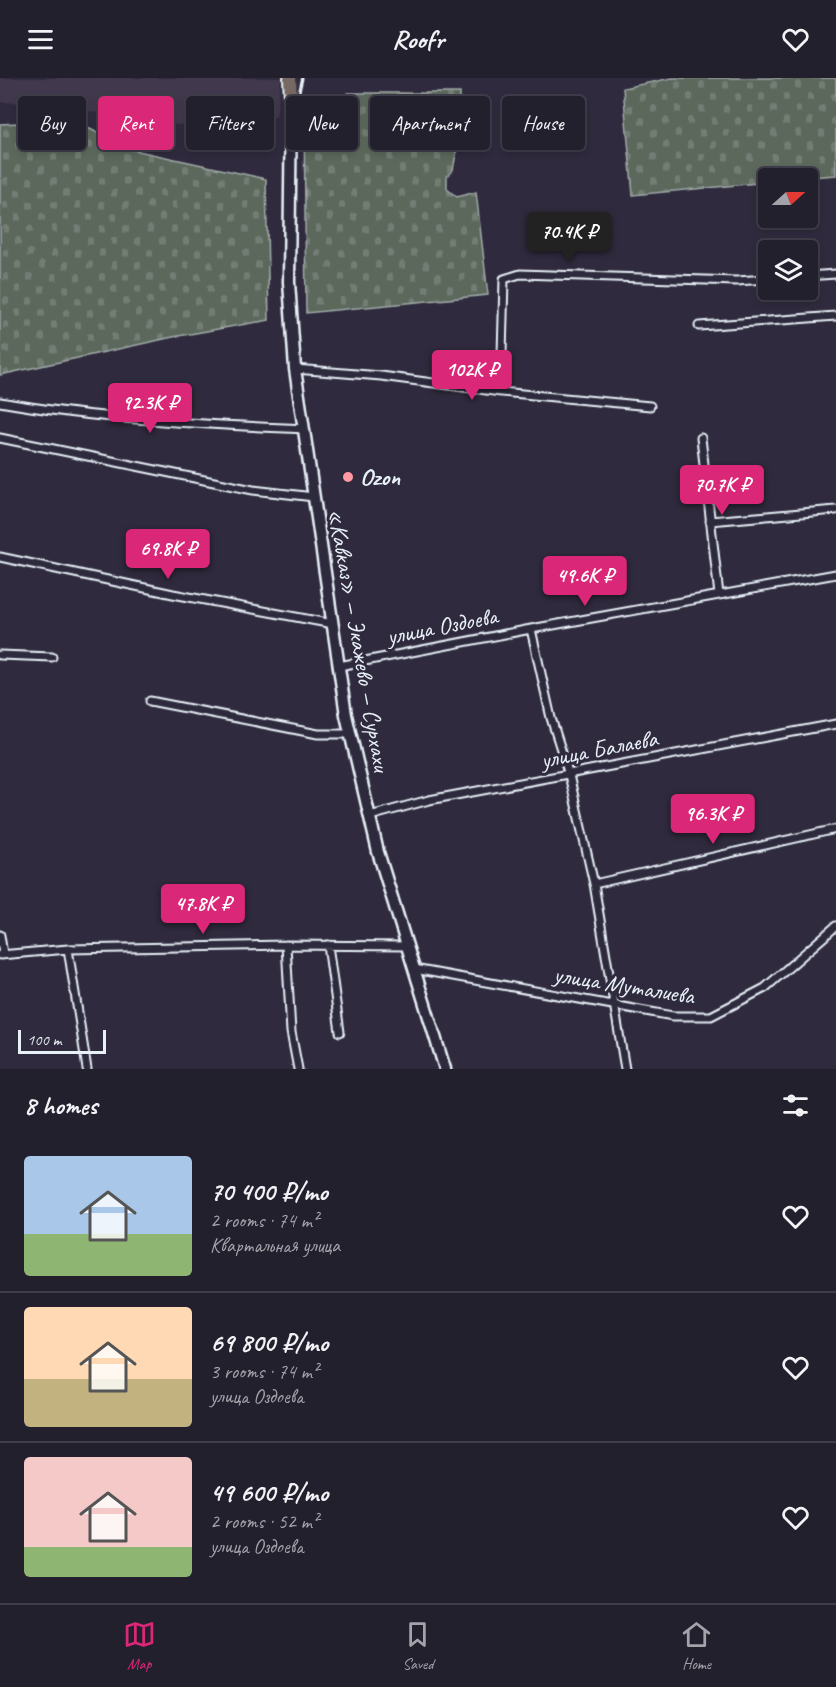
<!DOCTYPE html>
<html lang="en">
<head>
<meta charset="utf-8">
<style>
	:root { --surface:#23202e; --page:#2f2d3a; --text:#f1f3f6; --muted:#a3a3aa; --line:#403e4a; --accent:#db2777 }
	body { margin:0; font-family:Caveat,sans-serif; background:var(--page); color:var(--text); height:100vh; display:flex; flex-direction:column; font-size:22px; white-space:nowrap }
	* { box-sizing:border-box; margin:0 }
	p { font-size:20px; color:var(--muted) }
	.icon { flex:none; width:33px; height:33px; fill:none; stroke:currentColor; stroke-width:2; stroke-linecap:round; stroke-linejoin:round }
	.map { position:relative; height:991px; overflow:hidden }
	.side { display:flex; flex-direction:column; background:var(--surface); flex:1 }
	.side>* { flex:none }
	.banner { position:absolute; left:18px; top:18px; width:801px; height:54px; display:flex; gap:12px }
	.needle { width:39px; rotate:69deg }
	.controls { position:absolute; left:758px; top:90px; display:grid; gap:12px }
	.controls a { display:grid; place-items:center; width:60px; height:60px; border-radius:6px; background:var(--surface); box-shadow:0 3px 9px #0003,0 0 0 2px var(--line); font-size:30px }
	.scale { position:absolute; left:18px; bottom:15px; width:88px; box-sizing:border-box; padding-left:6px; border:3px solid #e8f1f8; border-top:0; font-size:16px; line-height:21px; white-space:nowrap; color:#e8f1f8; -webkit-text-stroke:4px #2f2a3d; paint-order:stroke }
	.price { position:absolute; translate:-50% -51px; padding:0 14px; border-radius:6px; background:var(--accent); color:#fff; font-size:20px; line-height:39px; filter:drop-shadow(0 2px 3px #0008) }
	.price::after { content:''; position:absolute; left:50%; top:36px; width:18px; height:14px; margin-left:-9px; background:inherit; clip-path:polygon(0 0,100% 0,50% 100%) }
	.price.active { background:#222; color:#fff }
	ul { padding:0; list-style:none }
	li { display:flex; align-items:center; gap:18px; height:150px; padding:0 24px }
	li+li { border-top:2px solid var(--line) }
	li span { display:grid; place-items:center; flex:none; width:168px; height:120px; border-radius:6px; color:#555 }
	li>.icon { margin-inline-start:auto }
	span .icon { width:72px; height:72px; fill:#fffc; stroke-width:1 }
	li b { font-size:26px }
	h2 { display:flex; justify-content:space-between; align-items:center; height:72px; padding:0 24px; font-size:26px }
	.chip { padding:0 21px; border-radius:6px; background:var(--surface); box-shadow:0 3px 9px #0003,0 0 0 2px var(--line); font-size:21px; line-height:54px }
	.chip.active { background:var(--accent); color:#fff }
	header { display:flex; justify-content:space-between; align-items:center; height:78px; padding:0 24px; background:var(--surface); font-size:27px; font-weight:700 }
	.tabs { display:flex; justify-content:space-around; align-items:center; height:84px; border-top:2px solid var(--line); background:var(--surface); font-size:16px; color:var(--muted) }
	.tabs a { display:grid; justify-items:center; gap:3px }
	.tabs .active { color:var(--accent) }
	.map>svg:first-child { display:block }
	.built { fill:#42394e }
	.cemetery { fill:url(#cemetery-stones); stroke:#a2acaa; stroke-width:1.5 }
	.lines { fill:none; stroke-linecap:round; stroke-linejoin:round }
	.minor-casing { stroke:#e8f1f8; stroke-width:11 }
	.secondary-casing { stroke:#e8f1f8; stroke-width:15 }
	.trunk-casing { stroke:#e8f1f8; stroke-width:16 }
	.minor { stroke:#2f2a3d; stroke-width:7 }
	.secondary { stroke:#2f2a3d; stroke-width:10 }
	.trunk { stroke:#766964; stroke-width:12 }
	.poi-dot { fill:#ff9aa2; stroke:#2f2a3d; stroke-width:2 }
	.labels { text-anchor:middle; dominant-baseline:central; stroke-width:6; stroke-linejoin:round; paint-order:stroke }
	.poi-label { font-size:24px; font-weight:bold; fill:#e8f1f8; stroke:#2f2a3d; text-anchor:start }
	.street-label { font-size:24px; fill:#e8f1f8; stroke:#2f2a3d }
</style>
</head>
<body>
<header><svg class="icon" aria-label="menu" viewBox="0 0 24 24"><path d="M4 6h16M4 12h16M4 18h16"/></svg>Roofr<svg class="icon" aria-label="heart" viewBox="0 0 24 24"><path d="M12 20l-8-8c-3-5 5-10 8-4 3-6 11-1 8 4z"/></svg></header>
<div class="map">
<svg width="836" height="991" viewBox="0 0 836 991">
	<defs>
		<pattern id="cemetery-stones" width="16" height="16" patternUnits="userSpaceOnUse" patternTransform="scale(1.5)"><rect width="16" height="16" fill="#5c675c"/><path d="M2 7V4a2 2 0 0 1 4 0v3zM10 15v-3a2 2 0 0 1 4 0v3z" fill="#737d74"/></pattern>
	</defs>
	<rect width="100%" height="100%" fill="#2f2a3d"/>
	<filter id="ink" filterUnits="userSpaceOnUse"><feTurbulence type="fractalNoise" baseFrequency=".0167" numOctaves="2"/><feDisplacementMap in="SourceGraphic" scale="12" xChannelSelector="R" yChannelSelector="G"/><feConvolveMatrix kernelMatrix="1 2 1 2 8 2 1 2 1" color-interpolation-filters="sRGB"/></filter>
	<g filter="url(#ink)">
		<path class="built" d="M0 0H281L276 39 178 47 34 25 0 24Z"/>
		<path class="cemetery" d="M672 0H836V97L799 100H768V104L633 117 623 10Z
			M348 15H460V55L453 92 447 98V111L457 119 476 114 488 217 306 235 304 34 348 31Z
			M57 43 86 49 129 71 266 101 269 242 173 259 0 297V46Z"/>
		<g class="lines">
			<g class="minor-casing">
				<path id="minor" d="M807 198 836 196
					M699 248 836 238
					M295 291 381 298 501 314 650 328
					M501 314 504 201 520 196 736 203 768 201
					M0 324C101 342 202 346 304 351
					M0 360 253 412 314 419
					M701 360 719 517
					M710 443 836 432
					M0 479 173 516 333 546
					M531 551 551 640 569 697 594 806 625 991
					M0 577 52 579
					M339 588 531 551 836 496
					M150 623 318 656H350
					M370 738 429 722 836 646
					M594 806 836 751
					M0 857 3 876
					M286 867 291 954 298 991
					M328 867 340 954
					M68 871 87 991
					M0 877 68 871 286 867 407 868
					M414 891 673 938H711L765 910 836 848"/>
			</g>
			<g class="secondary-casing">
				<path id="secondary" d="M296 0 291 21 289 204 295 291 346 637 378 774 445 991"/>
			</g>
			<g class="trunk-casing">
				<path id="trunk" d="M290 0 291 21"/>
			</g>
			<use href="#minor" class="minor"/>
			<use href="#secondary" class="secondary"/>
			<use href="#trunk" class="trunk"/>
		</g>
	</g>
	<circle class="poi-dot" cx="348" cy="399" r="6"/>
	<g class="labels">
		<g class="poi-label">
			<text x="360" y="399">Ozon</text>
		</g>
		<g class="street-label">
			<text transform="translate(442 548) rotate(-11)">улица Оздоева</text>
			<text transform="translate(359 562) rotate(80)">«Кавказ» — Экажево — Сурхахи</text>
			<text transform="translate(599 671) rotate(-11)">улица Балаева</text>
			<text transform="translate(624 907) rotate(9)">улица Муталиева</text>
		</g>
	</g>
</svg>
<div class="controls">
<a><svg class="needle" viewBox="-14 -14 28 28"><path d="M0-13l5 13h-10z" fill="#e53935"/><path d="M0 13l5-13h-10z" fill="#a3a3aa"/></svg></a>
<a><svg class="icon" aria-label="layers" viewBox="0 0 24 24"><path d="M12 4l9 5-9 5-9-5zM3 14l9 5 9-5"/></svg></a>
</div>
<div class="scale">100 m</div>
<b class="price active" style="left:569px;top:185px">70.4K ₽</b>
<b class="price" style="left:472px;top:323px">102K ₽</b>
<b class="price" style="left:150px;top:356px">92.3K ₽</b>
<b class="price" style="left:722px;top:438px">70.7K ₽</b>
<b class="price" style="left:168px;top:502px">69.8K ₽</b>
<b class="price" style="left:585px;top:529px">49.6K ₽</b>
<b class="price" style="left:713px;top:767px">96.3K ₽</b>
<b class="price" style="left:203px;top:857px">47.8K ₽</b>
<div class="banner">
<a class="chip">Buy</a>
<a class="chip active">Rent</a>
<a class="chip">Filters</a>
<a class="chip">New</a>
<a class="chip">Apartment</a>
<a class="chip">House</a>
</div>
</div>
<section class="side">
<h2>8 homes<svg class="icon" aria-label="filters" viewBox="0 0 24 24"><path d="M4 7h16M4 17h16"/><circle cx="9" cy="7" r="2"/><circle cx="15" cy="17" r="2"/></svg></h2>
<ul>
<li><span style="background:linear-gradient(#a9c7e8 65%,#8fb573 0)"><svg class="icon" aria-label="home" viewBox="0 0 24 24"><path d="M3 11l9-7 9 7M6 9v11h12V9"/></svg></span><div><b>70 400 ₽/mo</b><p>2 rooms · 74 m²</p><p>Квартальная улица</p></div><svg class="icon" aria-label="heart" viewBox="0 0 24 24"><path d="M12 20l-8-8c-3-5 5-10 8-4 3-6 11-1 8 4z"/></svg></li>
<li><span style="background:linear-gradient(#ffd9b3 60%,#c2b280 0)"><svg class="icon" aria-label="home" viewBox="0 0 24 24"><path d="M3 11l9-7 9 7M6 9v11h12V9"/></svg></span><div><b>69 800 ₽/mo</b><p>3 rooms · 74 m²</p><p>улица Оздоева</p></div><svg class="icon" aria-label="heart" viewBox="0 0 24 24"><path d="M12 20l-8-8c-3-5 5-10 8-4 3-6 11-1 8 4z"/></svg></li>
<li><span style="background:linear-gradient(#f6c9c9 75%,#8fb573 0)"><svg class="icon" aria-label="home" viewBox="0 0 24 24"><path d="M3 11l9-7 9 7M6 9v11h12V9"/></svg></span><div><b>49 600 ₽/mo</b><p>2 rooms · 52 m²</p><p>улица Оздоева</p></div><svg class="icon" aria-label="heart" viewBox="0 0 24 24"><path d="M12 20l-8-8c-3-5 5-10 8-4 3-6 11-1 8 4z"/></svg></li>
</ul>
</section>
<nav class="tabs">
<a class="active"><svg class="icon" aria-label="map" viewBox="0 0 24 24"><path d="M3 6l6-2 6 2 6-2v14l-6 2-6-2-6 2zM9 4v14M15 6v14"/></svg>Map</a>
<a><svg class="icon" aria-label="saved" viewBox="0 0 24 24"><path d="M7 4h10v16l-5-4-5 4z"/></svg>Saved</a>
<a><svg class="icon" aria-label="home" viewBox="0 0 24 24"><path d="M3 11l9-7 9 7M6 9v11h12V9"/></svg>Home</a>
</nav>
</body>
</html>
